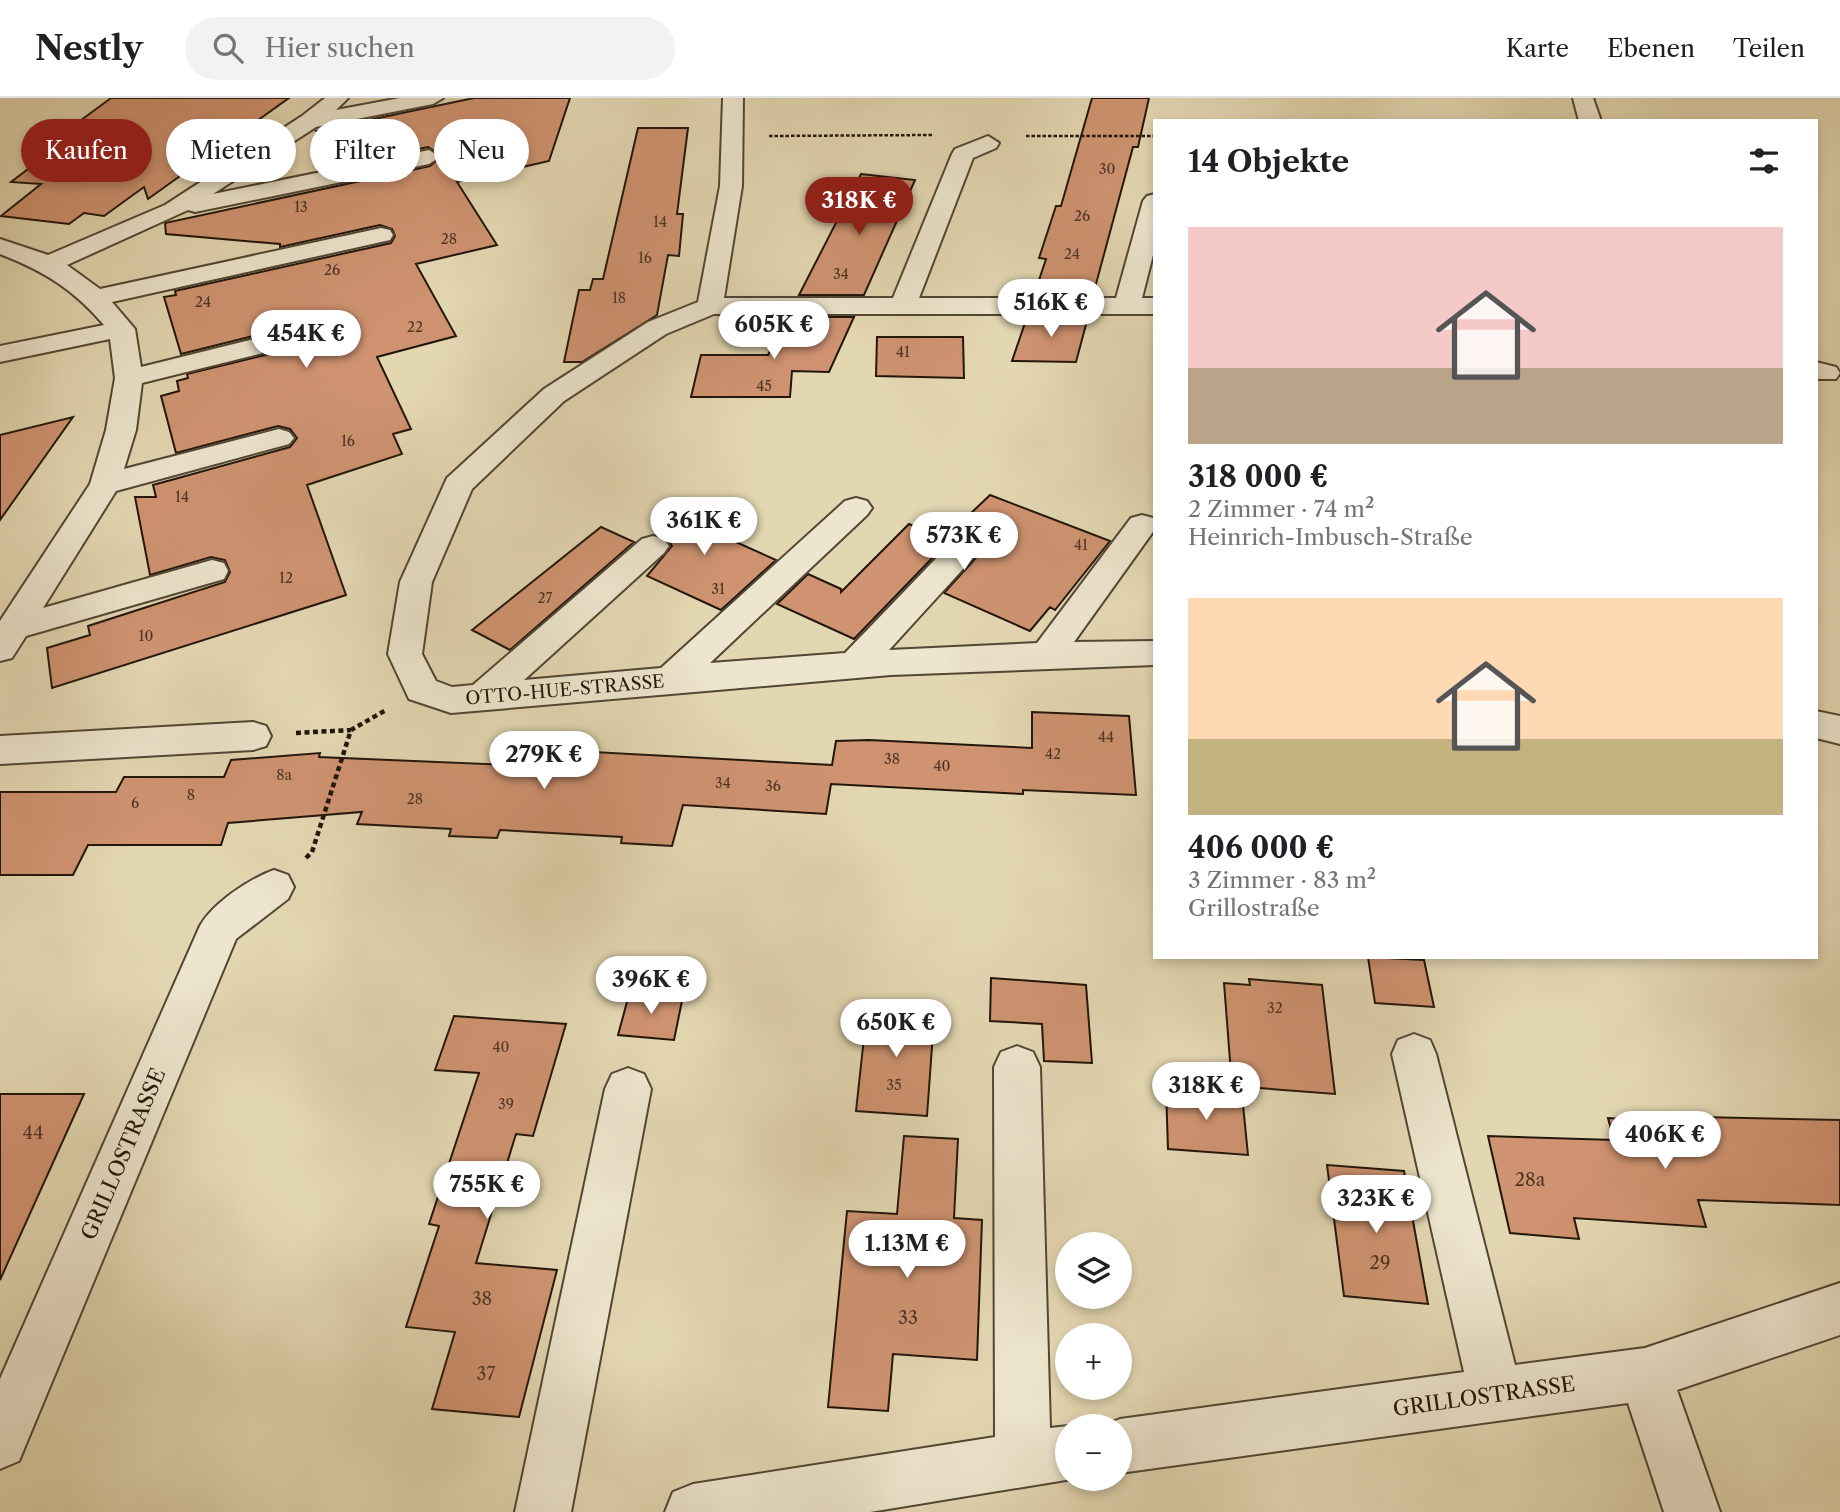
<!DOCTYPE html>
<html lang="de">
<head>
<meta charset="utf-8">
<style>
	:root { --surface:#fff; --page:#f2f2f2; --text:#202124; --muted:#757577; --line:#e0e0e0; --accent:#8f2418 }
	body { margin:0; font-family:"Libre Caslon Text",serif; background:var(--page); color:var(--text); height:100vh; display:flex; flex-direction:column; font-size:26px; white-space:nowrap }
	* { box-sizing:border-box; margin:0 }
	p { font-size:23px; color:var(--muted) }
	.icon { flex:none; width:38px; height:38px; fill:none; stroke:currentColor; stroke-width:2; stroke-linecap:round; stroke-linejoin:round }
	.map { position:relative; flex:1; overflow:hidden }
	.side { position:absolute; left:1153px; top:21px; width:665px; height:840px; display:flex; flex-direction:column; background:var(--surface); border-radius:0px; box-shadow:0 4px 10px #0003 }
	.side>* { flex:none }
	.guide { position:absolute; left:21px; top:21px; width:665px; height:63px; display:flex; gap:14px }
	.controls { position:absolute; left:1055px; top:1134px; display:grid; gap:14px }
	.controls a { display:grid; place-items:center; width:77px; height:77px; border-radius:50%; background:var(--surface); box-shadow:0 4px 10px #0003; font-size:35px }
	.price { position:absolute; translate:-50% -60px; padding:0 16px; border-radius:24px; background:#fff; color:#222; font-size:23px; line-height:46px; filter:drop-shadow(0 2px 4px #0008) }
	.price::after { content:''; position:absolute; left:50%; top:42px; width:21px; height:16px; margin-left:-10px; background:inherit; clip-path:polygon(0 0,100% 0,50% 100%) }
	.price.on { background:var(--accent); color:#fff }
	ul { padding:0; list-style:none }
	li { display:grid; align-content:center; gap:14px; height:371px; padding:0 35px }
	li span { display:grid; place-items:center; height:217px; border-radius:0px; color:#555 }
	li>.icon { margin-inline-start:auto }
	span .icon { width:126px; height:126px; fill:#fffc; stroke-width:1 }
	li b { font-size:30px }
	h2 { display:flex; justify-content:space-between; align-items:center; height:84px; padding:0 35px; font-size:30px }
	.chip { padding:0 24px; border-radius:32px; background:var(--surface); box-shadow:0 4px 10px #0003; font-size:24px; line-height:63px }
	.chip.on { background:var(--accent); color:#fff }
	header { display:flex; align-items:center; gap:42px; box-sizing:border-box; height:98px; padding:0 35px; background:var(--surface); border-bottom:2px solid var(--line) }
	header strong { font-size:33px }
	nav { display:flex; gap:38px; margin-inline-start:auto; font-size:24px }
	.search { width:490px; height:63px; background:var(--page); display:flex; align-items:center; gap:18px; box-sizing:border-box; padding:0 24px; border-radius:38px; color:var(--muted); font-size:26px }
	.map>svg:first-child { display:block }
	.building { fill:#cf9371; stroke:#22160a; stroke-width:2 }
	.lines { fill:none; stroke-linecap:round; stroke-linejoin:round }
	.minor-casing { stroke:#524634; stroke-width:4 }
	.path-far1 { stroke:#22160a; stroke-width:2.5; stroke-dasharray:3.5 2; stroke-linecap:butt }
	.path { stroke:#22160a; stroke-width:4.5; stroke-dasharray:5 3.5; stroke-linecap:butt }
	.minor { fill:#ede5cd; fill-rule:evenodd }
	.labels { text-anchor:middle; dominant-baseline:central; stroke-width:7; stroke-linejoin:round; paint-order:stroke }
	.number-label { font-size:14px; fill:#4d3524 }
	.street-label { font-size:18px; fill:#22160a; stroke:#ede5cd }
	.near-number-label { font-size:18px; fill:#4d3524 }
	.near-street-label { font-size:21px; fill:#22160a; stroke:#ede5cd }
</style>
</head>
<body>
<header>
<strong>Nestly</strong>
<div class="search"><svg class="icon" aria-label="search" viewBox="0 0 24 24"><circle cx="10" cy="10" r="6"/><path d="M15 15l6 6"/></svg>Hier suchen</div>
<nav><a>Karte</a><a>Ebenen</a><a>Teilen</a></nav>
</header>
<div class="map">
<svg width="1840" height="1414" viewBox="0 0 1840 1414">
	<rect width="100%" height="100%" fill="#e3d7b2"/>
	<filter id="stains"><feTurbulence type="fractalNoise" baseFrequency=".00286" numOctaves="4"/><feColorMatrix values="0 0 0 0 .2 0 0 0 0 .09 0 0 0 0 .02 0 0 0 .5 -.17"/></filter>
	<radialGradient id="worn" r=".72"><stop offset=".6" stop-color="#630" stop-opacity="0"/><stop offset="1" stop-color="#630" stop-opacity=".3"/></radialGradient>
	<path class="building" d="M111 0H289L148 101 144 89 104 118 84 115 69 126 1 118 41 86 11 84 68 41 57 40Z
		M474 0H570L549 63 457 84 497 147 416 166 456 238 377 259 411 331 393 336 402 356 307 387 346 497 52 590 47 550 90 537 88 528 225 484 230 474 225 462 211 459 150 477 135 399H156L153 387 290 349 297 340 290 331 278 328 176 355 161 298 179 293 177 283 188 280 187 276 348 237 353 229 349 221 337 217 181 256 164 199 176 197 175 193 391 145 395 138 392 131 380 127 280 149V146L166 136 165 125 430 68 442 58 428 49 336 68 316 33Z
		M1092 0H1149L1138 49H1133L1093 197H1034L1046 161 1039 160 1056 108H1061Z
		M638 30H688L677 116H683L679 158 668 157 657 217 582 264H564L579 192H590L593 181H603Z
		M861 76 915 82 864 197H799Z
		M788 219H854L829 274 792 273 790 299H691L701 257H768Z
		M1027 219H1088L1076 264 1012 263Z
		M877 239H963L964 280 876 278Z
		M73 319 0 422V337Z
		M990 397 1110 443 1055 512 1050 509 1030 533 944 495 1001 432 996 421 984 417 970 421 854 541 777 506 808 476 841 491V494L909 426 944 441Z
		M665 402 705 403 700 428 776 462 721 512 647 478 672 448 666 439 657 436Z
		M601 429 634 444 510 552 472 532Z
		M1032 614 1129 618 1136 697 1023 692V696L831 686 826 716 683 707 672 748 621 745 622 739 500 732 497 740 449 738 451 731 357 726 362 714 228 725 221 747H88L73 777H0V694H116L124 679H224L231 662 320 655 319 659 532 668 538 651 832 667 836 643 869 642 1032 650Z
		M1368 859 1424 862 1434 909 1375 905Z
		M991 880 1086 887 1092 965 1044 963 1042 926 990 923Z
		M1249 881 1322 887 1335 996 1232 988 1224 885 1250 887Z
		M630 893 683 898 674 942 618 937Z
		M868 903 935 907 927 1018 856 1013Z
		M454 918 566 926 533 1038 516 1036 476 1165 557 1172 519 1319 432 1311 455 1234 406 1229 439 1128 429 1126 479 975 435 972Z
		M1166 991 1242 997 1248 1057 1168 1051Z
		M0 996H84L0 1182Z
		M1700 1019 1840 1022V1107L1698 1102 1706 1129 1574 1120 1579 1141 1510 1135 1488 1038 1614 1042 1608 1020 1703 1026Z
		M904 1038 958 1041 954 1120 982 1122 977 1262 893 1256 888 1313 828 1309 847 1113 897 1116Z
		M1327 1067 1404 1073 1428 1206 1344 1198Z"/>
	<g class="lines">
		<g class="minor-casing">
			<path id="minor" d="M325 0H348L336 12 400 0H443L433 6 316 29 213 96 429 52 440 59 429 66 195 114 188 112 67 167 100 191 381 130 390 132 393 137 390 142 381 144 112 204 135 231 141 269 338 220 347 222 351 228 347 234 142 285 136 332 124 371 279 331 289 334 294 340 289 346 116 393 43 510 212 462 224 465 228 473 224 481 26 538 12 560 0 563V523L90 386 106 332 115 280 110 241 0 264V248L104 227C73 191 44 173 0 156V141L48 157 165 107 302 18Z
				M723 0H743L742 88 724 200H893L952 56 955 51 988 38 999 45 996 50 973 60 919 200H1116L1143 103 1147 98 1155 96V149L1142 200H1155V216H714L666 236 564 303 472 391 432 484 422 556 436 583 452 589 473 587 642 441 653 438 664 441 669 448 664 455 524 582 661 570 845 403 856 400 867 403 872 410 867 417 710 565 845 555 972 423 983 420 994 423 999 430 994 437 889 552 1037 545 1131 420 1142 417 1153 420 1155 431 1074 544 1155 543V567L891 577 451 615 409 601 388 556 400 484 447 380 544 291 648 224 698 204 720 88Z
				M1573 0H1593L1601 23H1579Z
				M1816 264 1836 269 1840 275 1836 281H1816Z
				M1816 613 1840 618V646L1816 640Z
				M253 624 266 628 271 638 266 648 253 652 0 666V638Z
				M274 772 288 777 294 789 288 801 236 841 19 1363 0 1371V1281L199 830C211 806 249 781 274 772Z
				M1414 936 1430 942 1436 956 1515 1267 1645 1250 1840 1185V1237L1677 1292 1720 1414H1664L1628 1305 1120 1375V1328H1102L1120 1321 1464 1274 1392 956 1398 942Z
				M1017 948 1033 954 1040 969 1050 1330 1068 1328H1070L1068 1381H1072L870 1414H665L673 1394 693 1386 995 1339 994 969 1001 954Z
				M628 970 644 976 651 991 571 1414H515L605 991 612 976Z"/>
		</g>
		<path class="path-far1" d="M769 38 932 37
			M1026 38H1155"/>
		<path class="path" d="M296 635 351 632
			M306 760 312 754 351 632 386 612"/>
		<use href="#minor" class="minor"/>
	</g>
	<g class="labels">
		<g class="number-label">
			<text x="1107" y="71">30</text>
			<text x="301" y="109">13</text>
			<text x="1082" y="118">26</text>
			<text x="660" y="124">14</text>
			<text x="449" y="141">28</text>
			<text x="1072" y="156">24</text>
			<text x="645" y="160">16</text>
			<text x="332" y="172">26</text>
			<text x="841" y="176">34</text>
			<text x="619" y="200">18</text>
			<text x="203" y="204">24</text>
			<text x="415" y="229">22</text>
			<text x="903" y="254">41</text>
			<text x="764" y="288">45</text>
			<text x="348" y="343">16</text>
			<text x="182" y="399">14</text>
			<text x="1081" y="447">41</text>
			<text x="286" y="480">12</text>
			<text x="718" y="491">31</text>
			<text x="545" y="500">27</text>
			<text x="146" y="538">10</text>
			<text x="1106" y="639">44</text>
			<text x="1053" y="656">42</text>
			<text x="892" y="661">38</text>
			<text x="942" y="668">40</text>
			<text x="284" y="677">8a</text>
			<text x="723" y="685">34</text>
			<text x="773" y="688">36</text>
			<text x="191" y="697">8</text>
			<text x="415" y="701">28</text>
			<text x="135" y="705">6</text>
			<text x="1275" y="910">32</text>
			<text x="501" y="949">40</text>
			<text x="894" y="987">35</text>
			<text x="506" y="1006">39</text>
		</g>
		<g class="street-label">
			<text transform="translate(565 592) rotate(-5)">OTTO-HUE-STRASSE</text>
		</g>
		<g class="near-number-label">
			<text x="33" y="1035">44</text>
			<text x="1530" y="1082">28a</text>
			<text x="1380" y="1165">29</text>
			<text x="482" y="1201">38</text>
			<text x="908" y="1220">33</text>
			<text x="486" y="1276">37</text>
		</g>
		<g class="near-street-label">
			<text transform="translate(123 1056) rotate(-67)">GRILLOSTRASSE</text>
			<text transform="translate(1484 1298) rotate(-8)">GRILLOSTRASSE</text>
		</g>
	</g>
	<rect width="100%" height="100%" filter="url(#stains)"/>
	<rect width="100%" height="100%" fill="url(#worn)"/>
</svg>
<div class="controls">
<a><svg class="icon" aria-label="layers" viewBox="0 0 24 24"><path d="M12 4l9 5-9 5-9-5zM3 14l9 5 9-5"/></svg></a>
<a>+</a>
<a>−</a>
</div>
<b class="price on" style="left:859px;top:139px">318K €</b>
<b class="price" style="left:1051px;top:241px">516K €</b>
<b class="price" style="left:774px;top:263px">605K €</b>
<b class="price" style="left:306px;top:272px">454K €</b>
<b class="price" style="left:704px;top:459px">361K €</b>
<b class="price" style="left:964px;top:474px">573K €</b>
<b class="price" style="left:544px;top:693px">279K €</b>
<b class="price" style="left:651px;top:918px">396K €</b>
<b class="price" style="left:896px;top:961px">650K €</b>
<b class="price" style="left:1206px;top:1024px">318K €</b>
<b class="price" style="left:1665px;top:1073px">406K €</b>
<b class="price" style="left:487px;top:1123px">755K €</b>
<b class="price" style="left:1376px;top:1137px">323K €</b>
<b class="price" style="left:907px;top:1182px">1.13M €</b>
<div class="guide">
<a class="chip on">Kaufen</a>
<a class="chip">Mieten</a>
<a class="chip">Filter</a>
<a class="chip">Neu</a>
</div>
<section class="side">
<h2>14 Objekte<svg class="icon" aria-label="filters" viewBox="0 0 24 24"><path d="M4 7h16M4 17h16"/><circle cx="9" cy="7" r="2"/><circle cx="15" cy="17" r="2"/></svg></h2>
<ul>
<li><span style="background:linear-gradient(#f6c9c9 65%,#b9a48a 0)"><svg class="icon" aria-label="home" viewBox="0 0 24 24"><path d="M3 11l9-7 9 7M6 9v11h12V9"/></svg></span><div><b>318 000 €</b><p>2 Zimmer · 74 m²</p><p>Heinrich-Imbusch-Straße</p></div></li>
<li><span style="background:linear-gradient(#ffd9b3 65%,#c2b280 0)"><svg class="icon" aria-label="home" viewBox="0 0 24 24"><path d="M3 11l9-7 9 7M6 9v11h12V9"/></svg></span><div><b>406 000 €</b><p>3 Zimmer · 83 m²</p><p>Grillostraße</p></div></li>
</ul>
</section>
</div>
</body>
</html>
